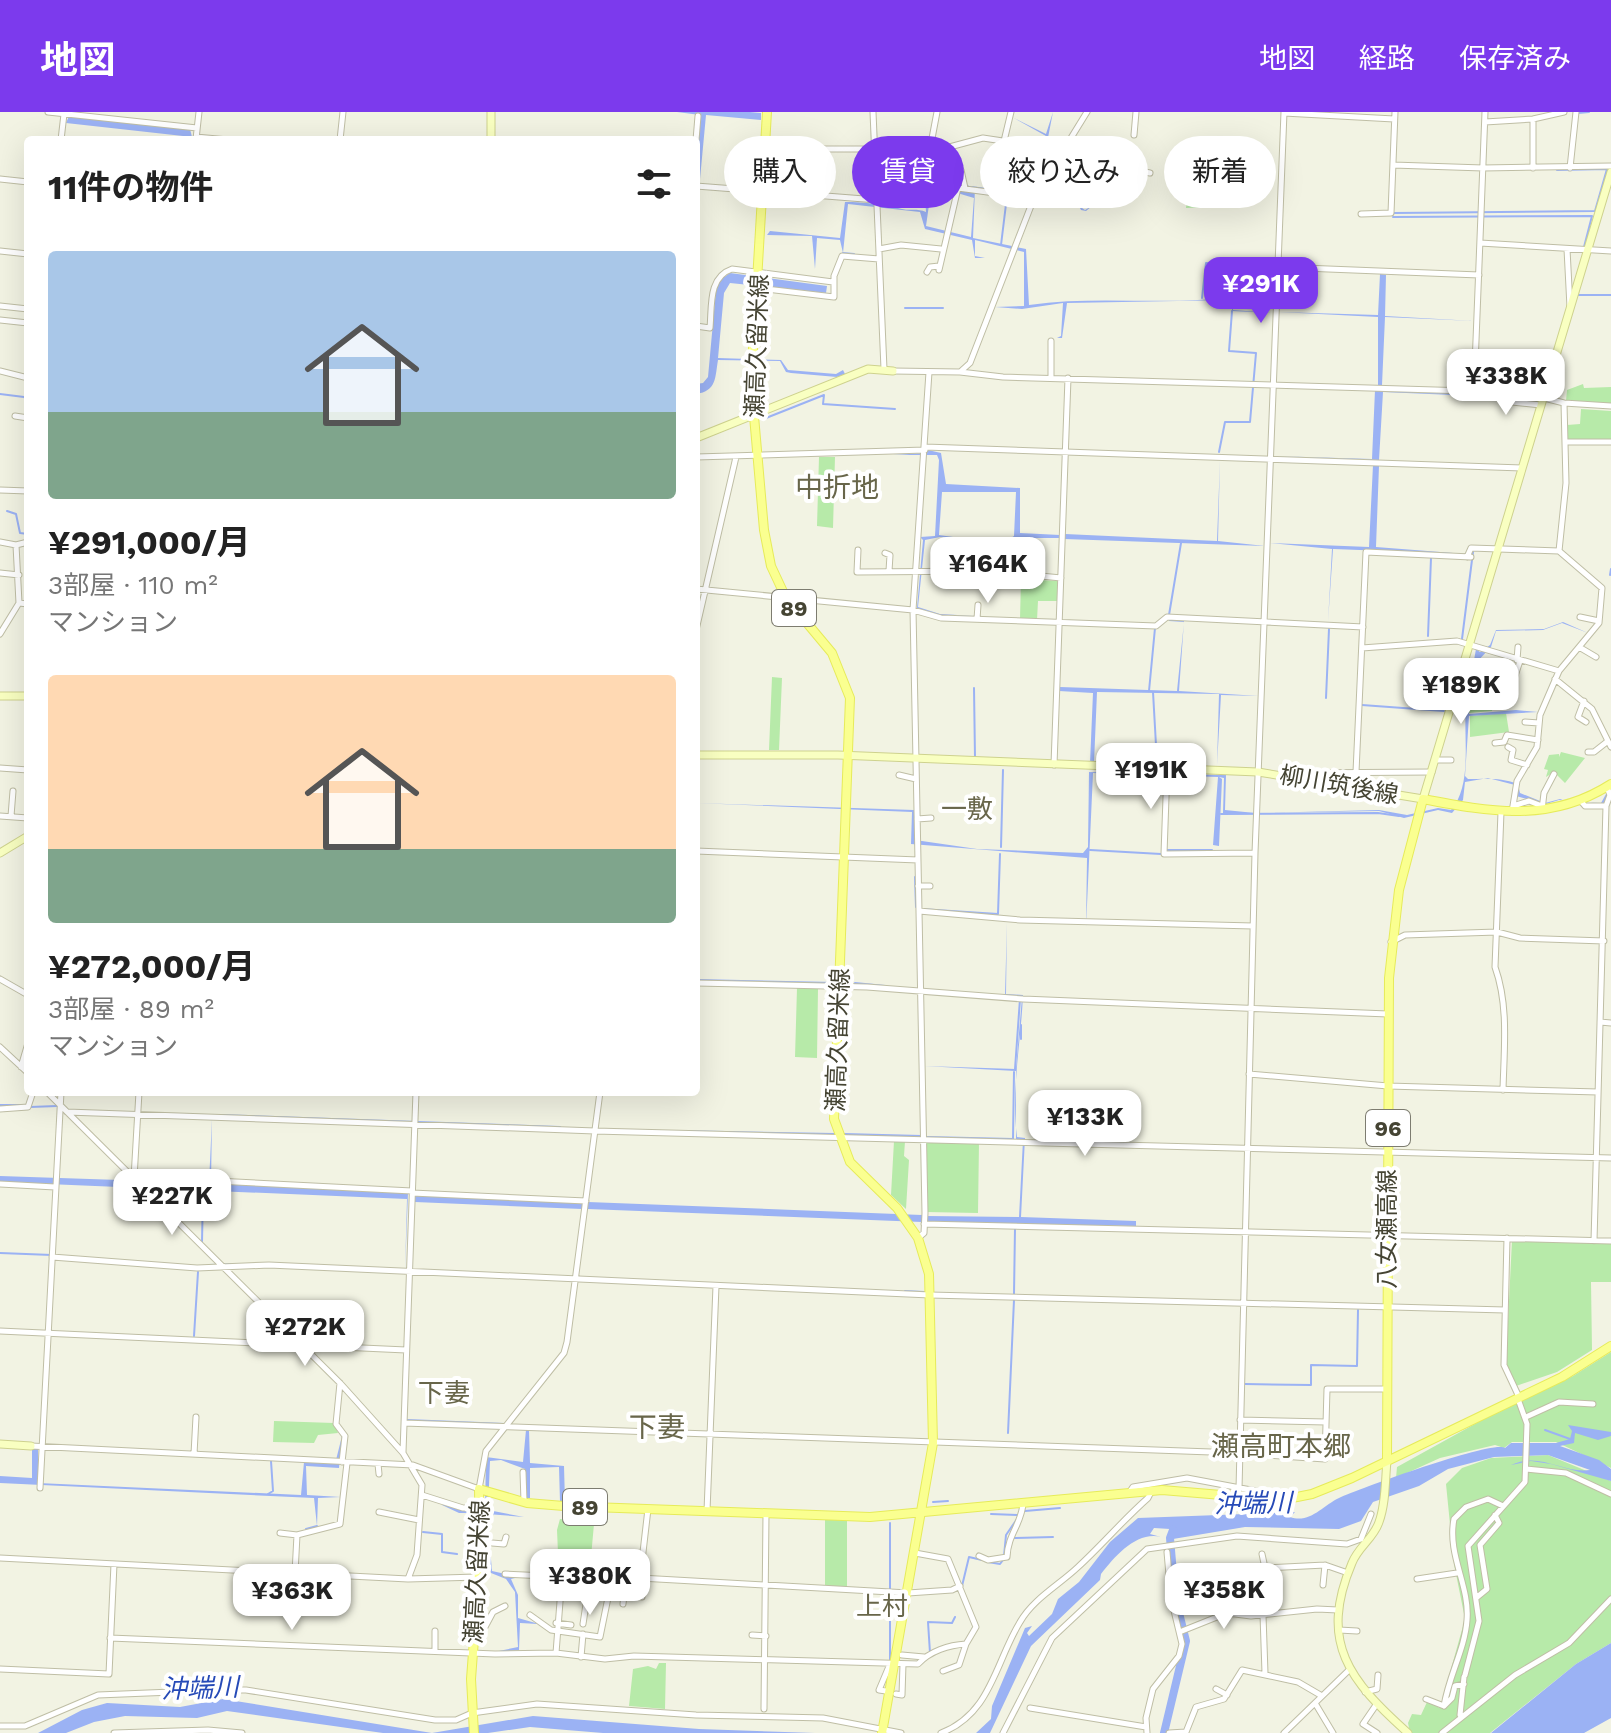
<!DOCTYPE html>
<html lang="ja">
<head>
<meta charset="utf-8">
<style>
	:root { --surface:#fff; --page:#f6f6f6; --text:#222; --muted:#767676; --accent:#7c3aed }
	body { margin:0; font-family:"Work Sans","Noto Sans JP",sans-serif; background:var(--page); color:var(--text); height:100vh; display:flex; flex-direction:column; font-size:30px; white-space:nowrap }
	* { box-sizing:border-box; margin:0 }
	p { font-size:26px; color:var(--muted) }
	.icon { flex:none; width:44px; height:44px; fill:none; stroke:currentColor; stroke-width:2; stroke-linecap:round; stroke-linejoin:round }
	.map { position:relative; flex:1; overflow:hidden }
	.side { position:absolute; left:24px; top:24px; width:676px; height:960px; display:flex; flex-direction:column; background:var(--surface); border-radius:8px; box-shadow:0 8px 32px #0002 }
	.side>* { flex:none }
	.hud { position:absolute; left:724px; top:24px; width:760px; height:72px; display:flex; gap:16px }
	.price { position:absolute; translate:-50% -68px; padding:0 18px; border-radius:16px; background:#fff; color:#222; font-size:26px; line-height:52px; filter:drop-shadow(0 2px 4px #0008) }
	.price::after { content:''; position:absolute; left:50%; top:48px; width:24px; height:18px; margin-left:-12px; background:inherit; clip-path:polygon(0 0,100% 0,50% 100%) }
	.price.on { background:var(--accent); color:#fff }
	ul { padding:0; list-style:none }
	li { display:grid; align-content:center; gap:16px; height:424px; padding:0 24px }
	li span { display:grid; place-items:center; height:248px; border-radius:8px; color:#555 }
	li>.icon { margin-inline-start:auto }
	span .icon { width:144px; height:144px; fill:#fffc; stroke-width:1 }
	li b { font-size:34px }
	h2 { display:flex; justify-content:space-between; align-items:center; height:96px; padding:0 24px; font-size:34px }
	.chip { padding:0 28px; border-radius:36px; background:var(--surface); box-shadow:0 8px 32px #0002; font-size:28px; line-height:72px }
	.chip.on { background:var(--accent); color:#fff }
	header { display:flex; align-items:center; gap:48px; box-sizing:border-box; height:112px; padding:0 40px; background:var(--accent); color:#fff }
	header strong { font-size:38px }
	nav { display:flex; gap:44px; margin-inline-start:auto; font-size:28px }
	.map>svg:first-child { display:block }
	.green { fill:#b7eaa9 }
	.water { fill:#9bb2f4; fill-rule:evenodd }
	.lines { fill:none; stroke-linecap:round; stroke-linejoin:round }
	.stream { stroke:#9bb2f4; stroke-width:2 }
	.river { stroke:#9bb2f4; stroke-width:8 }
	.street-casing { stroke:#bfbea5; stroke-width:7 }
	.secondary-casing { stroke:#ced28e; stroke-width:9 }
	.primary-casing { stroke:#e6eb5a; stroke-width:10 }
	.street { stroke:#fff; stroke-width:5 }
	.secondary { stroke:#f9ffc1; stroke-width:7 }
	.primary { stroke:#faff90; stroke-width:8 }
	.labels { text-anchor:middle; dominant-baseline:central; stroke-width:8; stroke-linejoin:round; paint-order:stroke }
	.shield { fill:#fff; stroke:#7d7c70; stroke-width:2 }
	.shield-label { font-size:22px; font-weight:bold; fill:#454433 }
	.street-label { font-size:24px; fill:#454433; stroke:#fff }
	.neighbourhood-label { font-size:26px; fill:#68664a; stroke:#fff }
	.water-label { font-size:26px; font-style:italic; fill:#264ab7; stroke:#fff }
	.quarter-label { font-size:28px; fill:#68664a; stroke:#fff }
</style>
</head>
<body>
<header>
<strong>地図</strong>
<nav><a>地図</a><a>経路</a><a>保存済み</a></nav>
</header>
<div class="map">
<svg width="1611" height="1621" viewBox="0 0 1611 1621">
	<rect width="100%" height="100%" fill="#f2f3e3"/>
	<path class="green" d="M1061 43 1096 50 1088 95 1083 96 1081 89 1039 81Z
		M1191 56 1232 59 1227 94 1186 96Z
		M1583 272 1584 276 1611 275V293L1566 289 1567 278Z
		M1581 297 1611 299V329L1567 327V313L1580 312Z
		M819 345H835L833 416 817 414Z
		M1021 467 1059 469 1058 489H1038L1037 508 1020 507Z
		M1480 545 1481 552H1486V556L1475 581 1494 583 1492 599 1469 601 1475 552Z
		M772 565 782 566 779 638H769Z
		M1506 601 1509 620 1470 625V604Z
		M1561 640 1585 646 1565 671 1554 660 1546 665 1548 658 1544 657 1549 643 1559 642V645Z
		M797 876 818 877 817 946 795 945Z
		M894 1029H905L904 1044 909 1048 906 1097 891 1083Z
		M925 1029 979 1030 978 1101 926 1100Z
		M1512 1128 1611 1131V1170H1591L1592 1238 1557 1260 1516 1274 1506 1251Z
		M1611 1240V1356L1556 1330H1512L1504 1336 1495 1333 1440 1346 1396 1366 1397 1355 1511 1292 1573 1264Z
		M274 1309 334 1311 338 1321 318 1323 314 1331 273 1330Z
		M1548 1343 1611 1369V1531L1576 1552 1490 1621H1410L1408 1611 1412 1602 1421 1603 1427 1590 1440 1596 1465 1507 1454 1452 1446 1372 1462 1356 1491 1346Z
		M825 1405 847 1406V1475L825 1474Z
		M560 1407 594 1412 591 1445 558 1441 557 1418Z
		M659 1551H666L665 1597 629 1594 633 1557 648 1554 656 1557Z"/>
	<path class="water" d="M677 0H750L761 1V8L706 3 700 67 696 74 700 3Z
		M1053 0 1045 41C1073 42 1097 46 1125 52L1099 48 1092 94 1086 99 1081 98 1079 94 1085 98 1090 95 1098 50 1093 45 1045 43 1041 58 1015 55 1011 79 1031 83 975 76 973 126 1026 137 1029 193C1097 183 1165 194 1234 185L1233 198 1273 201 1232 199V188L1067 191 1062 226H1057L1061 224 1063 191 1022 197 995 195 1024 194V140L975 128V144L985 146H975L972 128 925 117 920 100 848 92 843 141 840 128 817 126 815 157 812 124 767 123 770 119 840 126 845 90C865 90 883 92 902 97 910 99 917 96 926 100L925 84 949 79H973V75L950 67 963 73 1010 79 1013 55 1000 51 1040 57 1046 24 1012 5 1046 22ZM954 80 974 86 971 125 926 114 930 86Z
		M69 4 190 17 192 25 66 11Z
		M730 161 827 174 826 181 730 171 724 181 718 246 781 248 788 258 836 262 843 258 845 262 837 265 791 261 786 260 780 249 718 248C715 265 717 279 696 282V272L703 271 708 265 716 178 720 168Z
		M1380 162 1386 163 1385 204 1474 209 1385 205 1382 273 1378 274V205L1279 200 1378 203Z
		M1375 278 1499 283V285L1383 280 1379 348 1272 344 1372 347Z
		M928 338 941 341 946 372 1020 376V421L1060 423V426H1016L1018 461 1013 431 1006 429 1014 424 1016 380H942L939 423 967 427 940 425 925 428 918 495 940 502 975 504 940 503 917 496 923 428 920 425 935 424 939 348 937 343H893L926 341Z
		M1220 348 1218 429 1265 434 1064 427 1065 422 1217 429Z
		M1373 353 1379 354 1376 435 1466 442 1333 437 1328 510 1332 437 1270 431 1369 435Z
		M1169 507 1170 508H1183L1184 509 1179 579 1259 584 1221 583 1217 653 1219 582 1097 580 1094 651H1090L1093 581 1059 579 1060 575 1177 579 1184 510 1169 509Z
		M1563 510 1588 521 1562 511 1543 518 1496 519 1491 535 1475 552 1469 602 1516 598 1538 600 1469 604 1465 664 1468 667C1487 667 1499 665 1518 672L1520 681 1545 691 1560 687 1568 690 1601 691 1610 675 1604 692 1559 688 1546 692 1516 684 1515 673 1488 666 1465 670 1463 688 1452 701 1438 698 1404 706 1379 699 1259 701 1379 698 1407 703 1438 696 1451 698C1473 673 1463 625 1466 594 1468 575 1473 556 1476 537L1480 540 1490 533 1496 518 1544 517Z
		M1157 651 1159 662 1226 663 1225 698 1255 701H1223L1224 666 1219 665 1222 667 1219 734 1213 733 1218 665 1093 661 1086 815 1087 746 911 732 912 700 696 691 914 698 915 728 977 737 1083 741 1088 735 1089 660 1156 662Z
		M1007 810 1006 882 1023 883C1021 930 1011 979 1017 1025L1025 1026 1021 1105 1136 1109V1114L927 1110 926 1104 1019 1105 1023 1028 1016 1027V959L924 954 1016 957 1022 885 1005 883Z
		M212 1007 211 1071 408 1081 405 1160 407 1087 0 1070V1064L209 1071Z
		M415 1084 583 1090 582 1097 415 1090Z
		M588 1090 922 1103V1110L587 1097Z
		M1568 1313 1611 1320V1324L1598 1328 1575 1321 1574 1331 1560 1334 1599 1348 1611 1357V1369L1551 1352 1531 1349 1511 1353C1539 1339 1564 1362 1590 1358L1548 1343 1494 1345 1448 1357 1419 1374 1373 1390 1361 1409 1339 1417 1245 1415 1167 1428 1170 1417 1154 1416 1150 1422 1161 1425C1137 1419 1116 1443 1101 1462L1100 1468 1031 1534 990 1621H976L991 1607 992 1594 1025 1516 1032 1514 1027 1521 1029 1524 1052 1502 1058 1487 1079 1470 1110 1430 1138 1406 1295 1400 1290 1405C1310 1412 1322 1394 1339 1386 1362 1376 1492 1328 1505 1336L1511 1331H1556L1570 1327 1572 1319Z
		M526 1318H529L530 1351 564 1354 565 1390H560L559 1355 530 1356V1386H526L525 1357 501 1348 490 1349 488 1398 524 1405 487 1402 492 1459 519 1465 511 1467 518 1483V1506L539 1512 520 1511 519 1538 494 1540 518 1535 515 1480 506 1467 491 1461 482 1401H459L442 1393 443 1391 459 1398 485 1397 486 1345 523 1350Z
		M342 1324 339 1356 306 1354 307 1383 341 1385 318 1386 317 1414 314 1386 0 1371V1364L32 1366V1336L38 1337V1371L301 1383 304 1350 335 1352Z
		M1611 1531V1606L1584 1621H1491L1576 1552Z
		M223 1587 432 1621 533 1604 699 1617 815 1621H603L530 1615 488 1621H383L227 1599 197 1606 125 1604 94 1610 66 1621H38L82 1598 107 1591 180 1595Z"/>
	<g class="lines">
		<path class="stream" d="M1578 1 1589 0
			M1394 101 1595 99 1607 57 1557 58
			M1393 105 1592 104 1584 135
			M1001 133 1007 84
			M843 141 854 142
			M1576 183H1611
			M1202 186 1206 151 1240 153
			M905 196H943
			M0 282 24 285 28 289
			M766 306 824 283 823 292 895 297
			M1219 340 1225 310H1250L1256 241 1229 239 1232 199
			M7 399 16 402 20 421 28 422
			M1610 463 1611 457
			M1169 503 1181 431
			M1428 524 1431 446
			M1462 527 1473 440
			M974 576 975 646
			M1149 579 1155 516
			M1153 580 1157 651
			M1326 586 1329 517
			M1362 593 1444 599
			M1221 702 1378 701 1399 704
			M1001 735 1003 658
			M1090 738 1161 742
			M1167 738H1212
			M915 765 916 795
			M920 797 998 802 1000 742
			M696 868 835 871
			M855 871 885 874
			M1021 927V913
			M1015 957 1020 887
			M0 993H20
			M30 995 57 994
			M217 1003 560 1015
			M675 1019 834 1022
			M844 1022 921 1024
			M927 1025 1013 1027 1014 960
			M202 1130 203 1079
			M0 1141 52 1143
			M209 1153 243 1152
			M905 1179 924 1180
			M1014 1182 1015 1116
			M194 1224 198 1160
			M1245 1272 1311 1273V1253L1357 1254 1358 1198
			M407 1308 505 1312
			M1545 1318 1570 1327
			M1008 1321 1014 1188
			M268 1382 273 1379 271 1349
			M933 1390 948 1389
			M1025 1399 1060 1396
			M991 1402 1017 1403
			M306 1417 317 1414
			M423 1420 442 1422V1440L457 1442
			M1014 1426 1053 1425
			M1004 1444 1006 1423 1017 1407
			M988 1450 1000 1452 1003 1448
			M962 1474 969 1445 982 1448
			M890 1477V1411
			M930 1541 928 1510 952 1511 955 1505
			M890 1548V1482"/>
		<path class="river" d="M1164 1621 1186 1529 1175 1485 1170 1426 1173 1418"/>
		<g class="street-casing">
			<path id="street" d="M48 0 197 16
				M873 0 884 257
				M1284 1 1394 7
				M1533 7V56
				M1485 10 1533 7 1564 0
				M1134 23 1136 0
				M196 25 228 28
				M196 27 199 0
				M61 28 64 2
				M340 28 343 0
				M696 28 698 4
				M766 37H942L983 26 1062 38
				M930 37 937 0
				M1063 37 1099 42 1105 52 1150 61
				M1393 53 1483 56 1611 54
				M1570 56 1576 0
				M961 58 965 76
				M943 66 958 76 1076 92
				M0 67 28 70
				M696 74 877 88
				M992 79 1011 0
				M1025 84V69
				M1361 102 1391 101 1395 0
				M1480 131 1611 139
				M879 137 901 133 941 137
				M1567 137 1570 195
				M0 139 28 142
				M1278 155 1479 163
				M939 158 958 76
				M927 160 930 155 939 154
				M757 176 834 185V164L842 144 879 147
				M0 194 28 197
				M0 208 28 211
				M696 214 710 216C712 194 708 165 732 157L833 170
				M0 259 28 266
				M893 259 960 260 970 251 1034 86 1087 0
				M960 260 1003 265 1501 280 1502 289 1541 293
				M1051 266V229
				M1474 279 1485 0
				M1544 286 1564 291 1611 294
				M15 304 28 306
				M1566 330H1611
				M925 335 1522 356
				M696 345 925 338
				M0 378 28 379
				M0 430 16 433 28 430
				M858 438 857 460 991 459 1061 466
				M885 441 890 443 889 459
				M1467 445 1471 436 1559 439
				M0 461 19 463
				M696 477 913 498 941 506 1156 514 1167 505 1363 515
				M19 491 28 492
				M1580 505 1599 509
				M977 507 978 493
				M696 518 736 345
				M0 522 19 491 16 433
				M1579 535 1596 545
				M1362 536 1457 529 1559 559
				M1517 548 1518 535
				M1555 567 1592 597 1611 635
				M1486 568 1513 570 1520 549
				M1584 589 1578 605 1586 610
				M1525 610 1539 611
				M1495 631 1504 630 1507 623 1538 628
				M1508 635 1513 638 1511 648 1527 653
				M1588 640H1594L1608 629
				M1435 648H1451
				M1054 653 1068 266
				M0 656 28 658
				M1167 657 1164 742 1255 741
				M1356 660 1366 440 1471 445
				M1292 661 1432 660
				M899 663 916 667
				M1580 688 1585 694H1606
				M1513 694 1529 689 1542 694
				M1542 698 1544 681 1554 662
				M1501 700 1495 855C1509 894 1504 937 1503 978
				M1512 700 1517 669 1537 635 1540 603 1559 559 1599 511 1602 476 1559 439 1566 371 1564 291
				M0 704 28 706
				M11 704 13 679
				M917 707 931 706
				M696 739 918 748
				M918 774H930
				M919 799 1020 808 1253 814
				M1391 830 1405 823 1497 820 1520 826 1604 829
				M0 867 28 883
				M696 871 867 875 1023 887 1388 902
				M1600 910 1611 911
				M0 935 28 961
				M21 955 28 931
				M1249 962 1388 974 1598 980
				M47 980 340 1271 403 1341 422 1373 417 1443 408 1467
				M0 997 28 995 33 980
				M67 1000 595 1019 1611 1046
				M136 1065 412 1079
				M134 1066 139 980
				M0 1072 55 1075
				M412 1081 586 1089
				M924 1112 1611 1129
				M918 1126 924 1121 925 1101 913 498 929 260
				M1507 1126 1504 1253 1519 1285
				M1594 1129 1606 694 1610 683 1607 675
				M52 1145 197 1156 269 1153 930 1183 1505 1198
				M0 1219 406 1238
				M340 1271 336 1312 345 1324 342 1350
				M1526 1305 1559 1290 1593 1292
				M1240 1308 1326 1310
				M404 1311 1239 1341 1325 1347 1327 1277H1385
				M31 1334 413 1353 479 1377 486 1339 564 1241 567 1230 600 980
				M403 1340 416 980
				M194 1342 196 1305
				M378 1352 379 1362
				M1526 1357 1566 1361 1611 1382
				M523 1360 524 1390
				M40 1376 61 980
				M1239 1377 1255 741 1284 0
				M1129 1381 1133 1375 1187 1366 1267 1381 1268 1387
				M422 1383 463 1396H478
				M648 1397 640 1466 908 1481 952 1478 960 1474
				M707 1399 716 1174
				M379 1400 419 1408
				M280 1421 297 1423
				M480 1430 504 1432 506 1425
				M979 1444 988 1448 1007 1445C1008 1422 1021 1413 1023 1392
				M0 1446 408 1467 478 1465
				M1265 1456 1325 1453 1348 1461
				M295 1461 297 1423 340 1412 347 1351
				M505 1462 590 1466 611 1471 640 1464
				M1417 1467 1457 1461
				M1323 1473 1325 1453
				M642 1485 643 1466
				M1476 1486 1487 1477 1480 1433 1499 1411 1495 1403
				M623 1492 626 1467
				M1227 1501 1230 1487 1248 1483 1250 1476 1262 1473 1265 1456 1262 1442
				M530 1503 551 1518 600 1525 611 1471
				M1263 1503 1265 1561
				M556 1511 571 1513
				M583 1512 590 1466
				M475 1517 485 1515 493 1500 505 1494
				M1339 1518 1357 1519
				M1182 1519 1227 1501 1251 1504 1317 1497 1338 1498
				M752 1523 766 1524
				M110 1526 495 1542 556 1541 605 1547 634 1544 918 1552C930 1539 949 1533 966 1532L976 1515 948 1447 915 1441
				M435 1538V1519
				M556 1541 562 1464
				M902 1543 924 1545
				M581 1545 583 1522
				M0 1557 109 1562 114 1452
				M943 1559 959 1553 966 1532
				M1465 1563 1479 1509 1468 1434 1525 1370 1527 1312 1518 1287
				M1216 1577 1227 1583
				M886 1579 879 1578 890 1552
				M1365 1580 1377 1577 1378 1563
				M896 1582 902 1583 903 1552
				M1426 1587 1444 1594
				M1315 1591 1333 1621
				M1376 1593 1363 1612 1377 1621
				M1444 1594C1449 1563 1465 1537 1467 1508 1470 1474 1447 1443 1454 1407L1466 1395 1488 1387 1503 1394
				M1444 1594 1452 1586 1455 1574 1464 1572
				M1030 1596 1146 1615
				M764 1597 766 1402
				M1460 1603 1464 1565
				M0 1614H25L98 1583 222 1578H246L435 1608H456L472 1601 537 1592 696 1603 823 1606 901 1621
				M114 1621 208 1618 242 1621
				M941 1621C991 1602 995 1551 1020 1510 1033 1487 1059 1473 1078 1455 1102 1433 1123 1408 1148 1386L1151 1380
				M1003 1621 1052 1526 1147 1437 1237 1424 1347 1432 1361 1427 1371 1402
				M1147 1621 1146 1606 1153 1577 1179 1544 1182 1532 1171 1486 1167 1440
				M1169 1621 1186 1620 1196 1595 1224 1587 1242 1558 1298 1570 1322 1584
				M1284 1621 1348 1559
				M1442 1621 1515 1563 1569 1531 1611 1487"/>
		</g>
		<g class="secondary-casing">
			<path id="secondary" d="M491 28V0
				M696 326 868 257 893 259
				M0 584H28
				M696 643H838L1258 660 1423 687 1611 60
				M0 741 28 724
				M0 1332 31 1334
				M1387 1349C1385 1369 1386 1391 1379 1410 1374 1426 1358 1435 1352 1451 1318 1531 1350 1569 1408 1621"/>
		</g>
		<g class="primary-casing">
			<path id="primary" d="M767 0 751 270 764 418 771 454 786 486 832 541 850 586 834 1007 850 1050 897 1096 918 1126 929 1162 933 1331 882 1621
				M1387 1349 1389 866 1399 778 1423 687C1490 700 1551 711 1611 672
				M474 1621 471 1567 480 1448 479 1377 527 1391 564 1394 870 1405 1162 1378 1282 1388 1312 1382 1352 1366 1562 1265 1611 1234"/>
		</g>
		<use href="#street" class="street"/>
		<use href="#secondary" class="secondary"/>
		<use href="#primary" class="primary"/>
	</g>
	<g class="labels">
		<g class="shield">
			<rect x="772" y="478" width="44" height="36" rx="6"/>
			<rect x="1366" y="998" width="44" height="36" rx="6"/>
			<rect x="563" y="1377" width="44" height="36" rx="6"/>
		</g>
		<g class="shield-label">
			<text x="794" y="496">89</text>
			<text x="1388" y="1016">96</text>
			<text x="585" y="1395">89</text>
		</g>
		<g class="street-label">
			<text transform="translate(757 234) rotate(-88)">瀬高久留米線</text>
			<text transform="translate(1339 673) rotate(10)">柳川筑後線</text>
			<text transform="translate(838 928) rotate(-88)">瀬高久留米線</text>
			<text transform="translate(1387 1117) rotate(-90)">八女瀬高線</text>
			<text transform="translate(477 1460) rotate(-87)">瀬高久留米線</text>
		</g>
		<g class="neighbourhood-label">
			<text x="967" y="697">一敷</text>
			<text x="444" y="1281">下妻</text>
			<text x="882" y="1494">上村</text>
		</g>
		<g class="water-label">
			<text transform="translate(1253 1391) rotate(-1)">沖端川</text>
			<text transform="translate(200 1576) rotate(-2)">沖端川</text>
		</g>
		<g class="quarter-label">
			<text x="837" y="375">中折地</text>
			<text x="657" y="1315">下妻</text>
			<text x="1281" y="1334">瀬高町本郷</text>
		</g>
	</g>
</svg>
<b class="price on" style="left:1261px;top:213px">¥291K</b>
<b class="price" style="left:1506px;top:305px">¥338K</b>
<b class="price" style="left:988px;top:493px">¥164K</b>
<b class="price" style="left:1461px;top:614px">¥189K</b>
<b class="price" style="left:1151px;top:699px">¥191K</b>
<b class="price" style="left:1085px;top:1046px">¥133K</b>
<b class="price" style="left:172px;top:1125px">¥227K</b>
<b class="price" style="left:305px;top:1256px">¥272K</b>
<b class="price" style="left:590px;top:1505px">¥380K</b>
<b class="price" style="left:1224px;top:1519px">¥358K</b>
<b class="price" style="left:292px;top:1520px">¥363K</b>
<div class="hud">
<a class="chip">購入</a>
<a class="chip on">賃貸</a>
<a class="chip">絞り込み</a>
<a class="chip">新着</a>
</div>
<section class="side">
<h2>11件の物件<svg class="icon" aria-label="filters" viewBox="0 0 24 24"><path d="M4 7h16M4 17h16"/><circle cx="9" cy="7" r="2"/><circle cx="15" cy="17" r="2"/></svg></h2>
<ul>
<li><span style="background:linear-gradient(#a9c7e8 65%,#7fa58c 0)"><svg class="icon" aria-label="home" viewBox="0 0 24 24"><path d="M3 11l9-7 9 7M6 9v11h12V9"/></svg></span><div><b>¥291,000/月</b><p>3部屋 · 110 m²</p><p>マンション</p></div></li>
<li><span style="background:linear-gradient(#ffd9b3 70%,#7fa58c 0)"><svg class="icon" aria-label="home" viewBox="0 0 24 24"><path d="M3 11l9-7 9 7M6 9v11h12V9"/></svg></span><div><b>¥272,000/月</b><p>3部屋 · 89 m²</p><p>マンション</p></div></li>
</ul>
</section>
</div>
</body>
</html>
